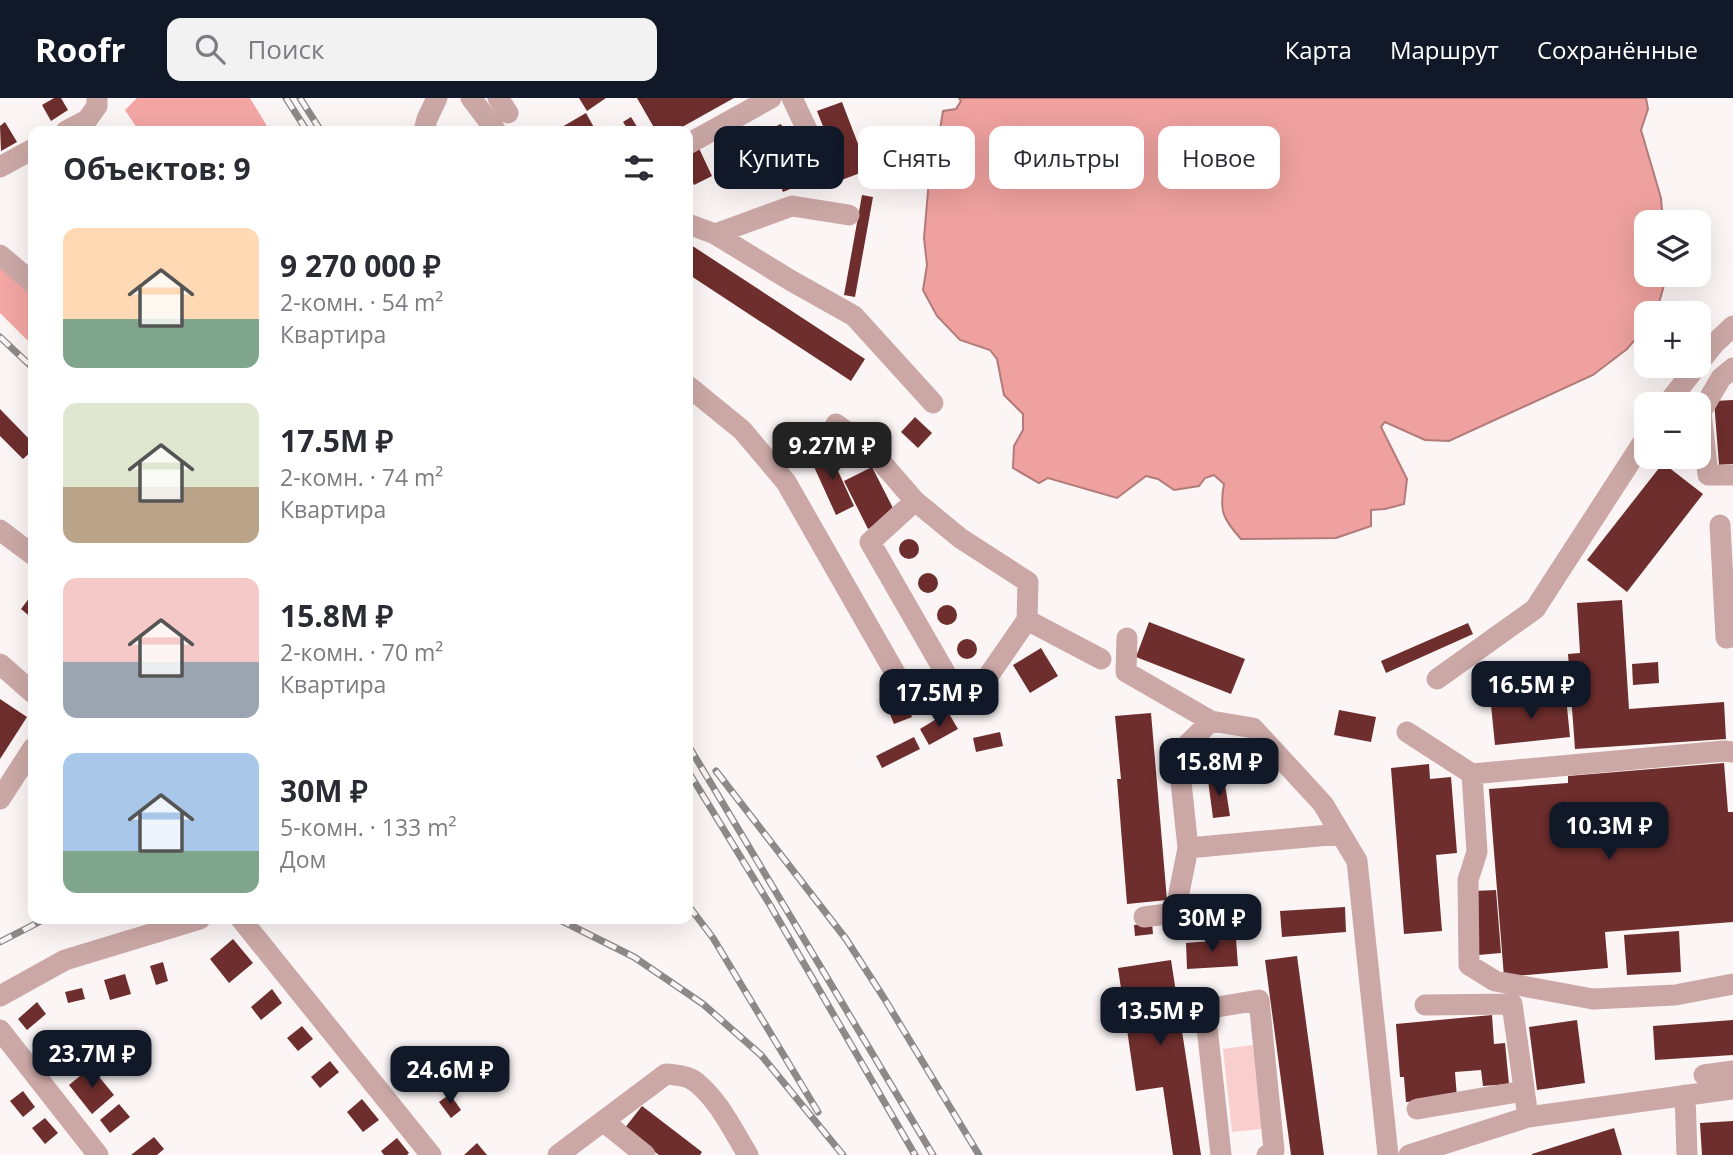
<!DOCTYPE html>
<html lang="ru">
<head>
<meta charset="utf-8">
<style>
	:root { --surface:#fff; --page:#f2f2f3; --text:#2b2b33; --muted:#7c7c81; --accent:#111827 }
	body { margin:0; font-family:"Open Sans",sans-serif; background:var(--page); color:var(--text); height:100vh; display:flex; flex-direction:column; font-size:26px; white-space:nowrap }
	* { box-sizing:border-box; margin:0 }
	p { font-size:23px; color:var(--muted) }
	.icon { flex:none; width:38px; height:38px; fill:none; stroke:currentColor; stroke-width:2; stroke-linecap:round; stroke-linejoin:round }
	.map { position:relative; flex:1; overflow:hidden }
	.drawer { position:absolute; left:28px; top:28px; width:665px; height:798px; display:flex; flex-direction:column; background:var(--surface); border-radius:14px; box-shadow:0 7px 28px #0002 }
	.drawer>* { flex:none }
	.banner { position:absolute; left:714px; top:28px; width:665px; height:63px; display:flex; gap:14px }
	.fabs { position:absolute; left:1634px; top:112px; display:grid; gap:14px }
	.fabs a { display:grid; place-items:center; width:77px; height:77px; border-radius:14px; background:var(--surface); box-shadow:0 7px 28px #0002; font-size:35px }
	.price { position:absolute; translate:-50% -60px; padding:0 16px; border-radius:14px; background:var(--accent); color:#fff; font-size:23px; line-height:46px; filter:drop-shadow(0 2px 4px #0008) }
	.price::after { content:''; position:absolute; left:50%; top:42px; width:21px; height:16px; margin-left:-10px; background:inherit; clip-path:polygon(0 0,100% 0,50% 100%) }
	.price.selected { background:#222; color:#fff }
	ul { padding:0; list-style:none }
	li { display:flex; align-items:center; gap:21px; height:175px; padding:0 35px }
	li span { display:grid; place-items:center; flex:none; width:196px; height:140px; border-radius:14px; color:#555 }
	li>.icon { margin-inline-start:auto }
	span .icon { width:84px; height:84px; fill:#fffc; stroke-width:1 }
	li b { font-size:30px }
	h2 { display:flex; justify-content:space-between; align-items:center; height:84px; padding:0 35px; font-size:30px }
	.chip { padding:0 24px; border-radius:14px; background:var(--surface); box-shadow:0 7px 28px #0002; font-size:24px; line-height:63px }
	.chip.selected { background:var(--accent); color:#fff }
	header { display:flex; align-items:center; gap:42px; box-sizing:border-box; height:98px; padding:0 35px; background:var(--accent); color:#fff }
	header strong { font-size:33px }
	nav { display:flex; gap:38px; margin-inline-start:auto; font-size:24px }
	.search { width:490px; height:63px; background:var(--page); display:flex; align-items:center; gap:18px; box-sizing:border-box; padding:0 24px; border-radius:14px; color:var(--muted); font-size:26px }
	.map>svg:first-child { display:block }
	.green { fill:#f8cfcd }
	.forest { fill:#f3a6a3 }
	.water { fill:#eea19e; stroke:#b27b79; stroke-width:2 }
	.building { fill:#6e2e2d }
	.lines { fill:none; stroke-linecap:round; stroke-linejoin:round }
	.minor { stroke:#cba8a6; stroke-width:21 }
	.rail-casing { stroke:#8e8989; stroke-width:7 }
	.rail { stroke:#fcf5f5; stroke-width:4.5; stroke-dasharray:13; stroke-linecap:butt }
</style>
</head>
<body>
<header>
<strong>Roofr</strong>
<div class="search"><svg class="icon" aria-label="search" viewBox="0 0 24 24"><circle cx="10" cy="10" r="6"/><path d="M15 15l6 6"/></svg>Поиск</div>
<nav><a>Карта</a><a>Маршрут</a><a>Сохранённые</a></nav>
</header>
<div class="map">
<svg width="1733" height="1057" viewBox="0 0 1733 1057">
	<rect width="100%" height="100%" fill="#fcf5f5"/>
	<path class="green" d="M1253 947 1262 1031 1232 1034 1223 951Z"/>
	<path class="forest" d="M137 0H250L270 33H139L125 12Z
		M0 157 33 183V248L0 215Z"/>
	<path class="water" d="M959 0H1646L1648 11 1641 32 1661 100 1663 124H1647V177H1667L1656 215H1647V228L1627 251 1593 277 1449 343 1425 342 1385 324 1381 329 1407 381 1404 406 1385 411 1371 412V428L1336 440 1241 441C1223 421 1219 413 1224 386L1214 377 1205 380 1199 388 1174 392 1158 381 1146 378 1117 400 1048 380 1039 385 1013 370 1014 348 1023 332V316L1004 297 997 261 990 252 960 242 937 218 923 192 927 167 924 140 929 82 935 63 943 13 956 11 961 3Z"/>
	<path class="building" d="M54 0H61L68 12 51 23 42 7Z
		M579 0H606L587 13Z
		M637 0H734L675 33H656Z
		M842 4 868 72 831 86 815 46 828 41 817 13Z
		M586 15 596 33H555Z
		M631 19 639 32 637 33H629L623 24Z
		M5 24 17 44 1 53 0 28Z
		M781 26 805 85 783 94 758 36Z
		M749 32 760 55 737 66 726 43Z
		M696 44 712 78 694 87 688 73V48Z
		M862 97 873 99 855 199 844 197Z
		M688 145 865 261 851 283 688 176Z
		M1733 302V366L1719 367 1714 303Z
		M0 311 33 345V352L23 361 0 338Z
		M915 319 932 335 918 350 901 334Z
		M828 351 854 408 836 417 810 360Z
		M1663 365 1703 396 1627 494 1587 462Z
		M872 369 896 416 868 431 844 383Z
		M899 451a10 10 0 1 1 20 0a10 10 0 1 1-20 0Z
		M918 485a10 10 0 1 1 20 0a10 10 0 1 1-20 0Z
		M33 495V521L21 511Z
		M1622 502 1629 611 1724 604 1726 641 1575 651 1568 556 1580 555 1577 505Z
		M937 517a10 10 0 1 1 20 0a10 10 0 1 1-20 0Z
		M1149 524 1245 561 1231 596 1136 559Z
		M1468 525 1473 536 1386 575 1381 563Z
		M957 551a10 10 0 1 1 20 0a10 10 0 1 1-20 0Z
		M1041 550 1058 578 1030 595 1013 567Z
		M1658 564 1659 585 1633 587 1632 566Z
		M1566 599 1570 639 1495 647 1491 607Z
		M0 601 27 619 0 661Z
		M905 601 912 619 894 626 887 609Z
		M1339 612 1376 619 1371 644 1334 637Z
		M948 614 958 631 929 647 920 631Z
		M1151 615 1167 802 1127 806 1117 681H1121L1115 618Z
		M1000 634 1003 648 976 654 973 640Z
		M914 639 920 651 882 670 876 658Z
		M1724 665 1728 714H1733V824L1605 834 1608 870 1504 879 1489 691 1568 685V678Z
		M1429 666 1430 681 1451 679 1457 755 1436 757 1442 833 1404 836 1391 670Z
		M1224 680 1230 718 1213 720 1208 682Z
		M1496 792 1501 855 1478 857 1473 793Z
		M1345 809 1346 834 1282 839 1280 813Z
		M1152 825 1153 836 1135 838 1134 827Z
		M1679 833 1681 874 1627 877 1624 837Z
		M233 841 253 865 229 885 210 861Z
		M1236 841 1238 868 1187 871 1186 845Z
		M1297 858 1324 1057H1291L1265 862Z
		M1171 862 1190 985 1201 1057H1173L1163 989 1136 993 1118 870Z
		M163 864 168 883 156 887 150 868Z
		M125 876 131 896 110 902 104 882Z
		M82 890 85 901 68 905 65 894Z
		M272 891 282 905 261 922 251 909Z
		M37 904 46 916 27 932 18 921Z
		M1492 917 1494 946 1505 945 1509 986 1483 988 1481 972 1455 974 1457 1000 1406 1004 1404 979H1400L1396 926Z
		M1577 922 1585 985 1537 992 1529 929Z
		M1733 922V957L1655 962 1653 928Z
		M302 928 313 941 298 953 287 940Z
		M330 963 339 974 320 990 311 979Z
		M91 969 114 997 92 1016 69 987Z
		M23 993 35 1009 23 1019 10 1003Z
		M450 996 461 1012 451 1020 439 1004Z
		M362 1001 379 1022 363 1034 347 1014Z
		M119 1006 130 1019 110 1035 100 1022Z
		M642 1008 702 1054 700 1057H659L624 1031Z
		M45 1020 58 1035 45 1046 32 1030Z
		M1733 1023V1057H1702L1700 1025Z
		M1614 1030 1622 1057H1532V1056Z
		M154 1039 164 1051 157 1057H131Z
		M397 1040 409 1055 407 1057H384L381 1053Z
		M477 1045 487 1057H464Z"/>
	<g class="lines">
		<path class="minor" d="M471 0 496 33
			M498 0 508 15
			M792 0 810 38
			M66 33 87 22 97 8V0
			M424 33 427 21 437 0
			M688 46 771 0
			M0 69 33 51
			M688 126 715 136 790 182 854 218 933 305
			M715 136 792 108 849 117
			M0 157 33 185
			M1699 265 1715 245 1733 228
			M1733 270 1721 280 1701 314 1708 377H1733
			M688 288 742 332 786 384 898 580 938 603 980 590 1027 522 1028 484 960 440 915 403 870 351 836 326
			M1667 306 1697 268
			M915 403 870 444 958 597
			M1720 427 1726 540 1733 539
			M0 432 33 457
			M1027 522 1101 561
			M1127 540 1126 574 1211 623
			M0 566 33 595
			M1437 581 1535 511 1647 338
			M1407 634 1472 676
			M1733 654 1724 653 1472 676 1477 754 1468 782 1469 867 1495 883 1593 901 1675 897 1733 886
			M0 701 33 650
			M1188 750 1340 736
			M1144 819 1175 815 1188 750 1178 656 1211 623 1253 630 1323 706 1357 763 1388 1057
			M241 821 431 1057
			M0 898 65 862 200 821
			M1425 907 1512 906 1528 1019
			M0 932 98 1057
			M1704 977 1733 973
			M1685 997 1687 1057
			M1417 1011 1524 993
			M603 1023 645 1057
			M558 1057 666 976C677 977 689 978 697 985 720 1004 733 1033 748 1057
			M1221 1057 1205 911 1259 902 1274 1052 1267 1057
			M1409 1057 1528 1019 1733 991"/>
		<g class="rail-casing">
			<path id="rail" d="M286 0 307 33
				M300 0 321 33
				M0 239 33 270
				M688 647 933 1057
				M688 673 770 807 915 1057
				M716 673 846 841 884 900 979 1057
				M688 807 713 840 818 1014
				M558 821 634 859 703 906 761 957 843 1057
				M0 844 45 821"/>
		</g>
		<use href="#rail" class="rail"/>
	</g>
</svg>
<div class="fabs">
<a><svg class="icon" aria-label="layers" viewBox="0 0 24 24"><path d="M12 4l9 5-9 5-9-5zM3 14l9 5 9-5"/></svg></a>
<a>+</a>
<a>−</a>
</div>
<b class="price selected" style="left:832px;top:384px">9.27M ₽</b>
<b class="price" style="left:1531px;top:623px">16.5M ₽</b>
<b class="price" style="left:939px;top:631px">17.5M ₽</b>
<b class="price" style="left:1219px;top:700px">15.8M ₽</b>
<b class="price" style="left:1609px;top:764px">10.3M ₽</b>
<b class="price" style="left:1212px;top:856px">30M ₽</b>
<b class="price" style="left:1160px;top:949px">13.5M ₽</b>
<b class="price" style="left:92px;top:992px">23.7M ₽</b>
<b class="price" style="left:450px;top:1008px">24.6M ₽</b>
<div class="banner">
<a class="chip selected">Купить</a>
<a class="chip">Снять</a>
<a class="chip">Фильтры</a>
<a class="chip">Новое</a>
</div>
<section class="drawer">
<h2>Объектов: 9<svg class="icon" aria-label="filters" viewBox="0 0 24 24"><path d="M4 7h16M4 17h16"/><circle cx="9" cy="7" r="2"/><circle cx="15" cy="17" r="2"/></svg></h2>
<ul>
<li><span style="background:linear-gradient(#ffd9b3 65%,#7fa58c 0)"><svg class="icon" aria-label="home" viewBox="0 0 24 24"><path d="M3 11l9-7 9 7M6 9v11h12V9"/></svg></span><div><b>9 270 000 ₽</b><p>2-комн. · 54 m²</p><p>Квартира</p></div></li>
<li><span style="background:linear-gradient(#dfe7d0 60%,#b9a48a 0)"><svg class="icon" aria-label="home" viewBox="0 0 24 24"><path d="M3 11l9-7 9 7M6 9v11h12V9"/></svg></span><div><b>17.5M ₽</b><p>2-комн. · 74 m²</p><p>Квартира</p></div></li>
<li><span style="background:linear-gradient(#f6c9c9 60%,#9aa5b1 0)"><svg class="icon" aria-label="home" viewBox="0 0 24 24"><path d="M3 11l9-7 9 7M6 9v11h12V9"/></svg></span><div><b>15.8M ₽</b><p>2-комн. · 70 m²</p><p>Квартира</p></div></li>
<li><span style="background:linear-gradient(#a9c7e8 70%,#7fa58c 0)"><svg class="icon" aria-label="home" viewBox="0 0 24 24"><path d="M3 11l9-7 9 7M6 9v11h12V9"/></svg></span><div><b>30M ₽</b><p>5-комн. · 133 m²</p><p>Дом</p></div></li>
</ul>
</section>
</div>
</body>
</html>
